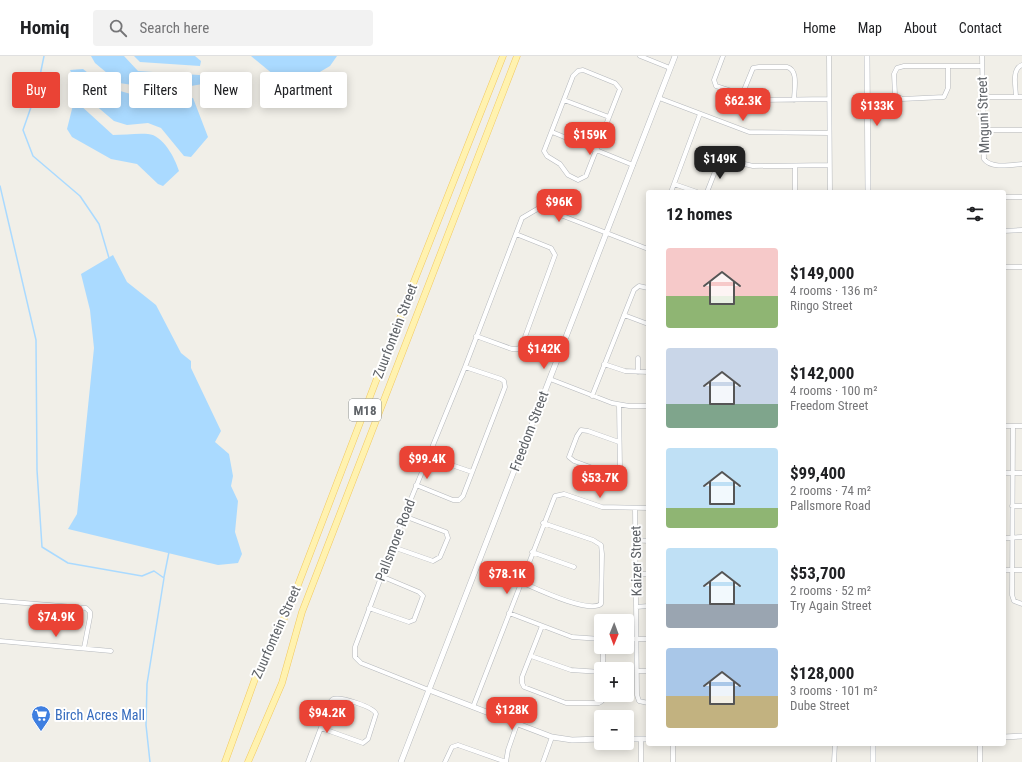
<!DOCTYPE html>
<html lang="en">
<head>
<meta charset="utf-8">
<style>
	:root { --surface:#fff; --page:#f2f2f2; --text:#202124; --muted:#757577; --line:#e0e0e0; --accent:#ea4335 }
	body { margin:0; font-family:"Roboto Condensed",sans-serif; background:var(--page); color:var(--text); height:100vh; display:flex; flex-direction:column; font-size:15px; white-space:nowrap }
	* { box-sizing:border-box; margin:0 }
	p { font-size:13px; color:var(--muted) }
	.icon { flex:none; width:22px; height:22px; fill:none; stroke:currentColor; stroke-width:2; stroke-linecap:round; stroke-linejoin:round }
	.map { position:relative; flex:1; overflow:hidden }
	.details { position:absolute; left:646px; top:134px; width:360px; height:556px; display:flex; flex-direction:column; background:var(--surface); border-radius:4px; box-shadow:0 2px 10px #0003 }
	.details>* { flex:none }
	.guide { position:absolute; left:12px; top:16px; width:380px; height:36px; display:flex; gap:8px }
	.needle { width:26px; rotate:181deg }
	.controls { position:absolute; left:594px; top:558px; display:grid; gap:8px }
	.controls a { display:grid; place-items:center; width:40px; height:40px; border-radius:4px; background:var(--surface); box-shadow:0 2px 10px #0003; font-size:20px }
	.price { position:absolute; translate:-50% -34px; padding:0 9px; border-radius:8px; background:var(--accent); color:#fff; font-size:13px; line-height:26px; filter:drop-shadow(0 1px 2px #0008) }
	.price::after { content:''; position:absolute; left:50%; top:24px; width:12px; height:9px; margin-left:-6px; background:inherit; clip-path:polygon(0 0,100% 0,50% 100%) }
	.price.selected { background:#222; color:#fff }
	ul { padding:0; list-style:none }
	li { display:flex; align-items:center; gap:12px; height:100px; padding:0 20px }
	li span { display:grid; place-items:center; flex:none; width:112px; height:80px; border-radius:4px; color:#555 }
	li>.icon { margin-inline-start:auto }
	span .icon { width:48px; height:48px; fill:#fffc; stroke-width:1 }
	li b { font-size:17px }
	h2 { display:flex; justify-content:space-between; align-items:center; height:48px; padding:0 20px; font-size:17px }
	.chip { padding:0 14px; border-radius:4px; background:var(--surface); box-shadow:0 2px 10px #0003; font-size:14px; line-height:36px }
	.chip.selected { background:var(--accent); color:#fff }
	header { display:flex; align-items:center; gap:24px; box-sizing:border-box; height:56px; padding:0 20px; background:var(--surface); border-bottom:1px solid var(--line) }
	header strong { font-size:19px }
	nav { display:flex; gap:22px; margin-inline-start:auto; font-size:14px }
	.search { width:280px; height:36px; background:var(--page); display:flex; align-items:center; gap:10px; box-sizing:border-box; padding:0 14px; border-radius:4px; color:var(--muted); font-size:15px }
	.map>svg:first-child { display:block }
	.water { fill:#aadaff }
	.lines { fill:none; stroke-linecap:round; stroke-linejoin:round }
	.stream { stroke:#aadaff; stroke-width:1.5 }
	.minor-casing { stroke:#b5b8bc; stroke-width:5 }
	.tertiary-casing { stroke:#b5b8bc; stroke-width:6 }
	.primary-casing { stroke:#f2c960; stroke-width:7 }
	.minor { stroke:#fff; stroke-width:4 }
	.tertiary { stroke:#fff; stroke-width:5 }
	.primary { stroke:#fff2af; stroke-width:6 }
	.labels { text-anchor:middle; dominant-baseline:central; stroke-width:4; stroke-linejoin:round; paint-order:stroke }
	.shield { fill:#fff; stroke:#8f9295; stroke-width:1 }
	.shield-label { font-size:13px; font-weight:bold; fill:#5f6368 }
	.street-label { font-size:14px; fill:#5f6368; stroke:#fff }
	.shop-label { font-size:14px; fill:#366cbe; stroke:#fff; text-anchor:start }
</style>
</head>
<body>
<header>
<strong>Homiq</strong>
<div class="search"><svg class="icon" aria-label="search" viewBox="0 0 24 24"><circle cx="10" cy="10" r="6"/><path d="M15 15l6 6"/></svg>Search here</div>
<nav><a>Home</a><a>Map</a><a>About</a><a>Contact</a></nav>
</header>
<div class="map">
<svg width="1022" height="706" viewBox="0 0 1022 706">
	<rect width="100%" height="100%" fill="#f1efe8"/>
	<path class="water" d="M91 0H124L138 15 214 20V26L168 34 119 27 95 7Z
		M134 0H195L201 5 200 10 140 6Z
		M251 0H337L330 10 291 33Z
		M83 13 106 31 159 46 193 42 208 81 191 101 184 100 161 72 148 67 127 69 114 65 80 36 70 14Z
		M79 48 113 79C124 79 137 77 148 78 163 79 175 102 179 115L163 130 158 128 137 108 111 103 72 81 67 73 73 49Z
		M113 199 127 226 156 249 181 297 191 305V312L221 375 215 386 229 398 233 420 231 430 238 445 235 476 242 498 238 507 218 509 68 473 77 458 94 292 90 254 81 218Z"/>
	<g class="lines">
		<path class="stream" d="M44 0 37 34 23 74 33 100 80 140 99 168 109 202
			M0 130 36 284 37 414 42 491 68 507 142 520 154 515 164 522 147 628 146 669 150 706
			M164 521 169 496"/>
		<g class="minor-casing">
			<path id="minor" d="M640 0 670 12
				M723 0 714 24 716 30 759 44 829 43
				M829 0 830 136
				M982 0 984 103C991 113 1011 109 1022 108
				M948 10V32L944 41 902 43 895 39 894 18 897 12 904 10H982
				M583 14 615 27 620 33 586 120 578 124 568 119 560 108 547 100 544 95 573 20 578 15Z
				M742 39 753 12 759 11H787C799 14 794 34 794 44
				M982 41H1022
				M1016 41C1016 32 1011 13 1022 9
				M659 42 749 76 829 77
				M564 44 609 61
				M982 74H1022
				M552 76 633 109
				M795 110V136
				M674 128 697 136
				M671 136 700 58
				M707 136 718 108 723 103 753 110 829 109
				M1004 141H1022
				M1004 175 1022 174
				M1004 211H1022
				M624 259 648 268
				M476 280 512 293H518L522 289 555 199 551 192 516 178
				M604 308 625 315 648 316
				M638 316V302
				M550 323 612 347 629 350H648
				M592 340 634 234 639 230 648 232
				M619 349 620 413 619 416 609 418 574 405 569 401 577 380 581 374 588 375 619 386
				M1004 370H1022
				M1013 370 1012 539 1014 545 1022 548
				M428 401 472 416
				M1004 417H1022
				M416 429 453 444H459L463 440 505 331 504 325 501 323 465 311
				M1012 450H1022
				M635 452 637 639 639 645 648 647
				M1004 482 1022 481
				M634 484 648 485
				M393 491 433 505 440 501 448 482 446 476 404 460
				M532 496 574 511
				M1004 514H1022
				M636 518H648
				M521 526C535 532 588 558 601 548L602 498 601 489 593 484 543 467
				M0 545 86 552 90 556V561L84 592
				M636 551 648 550
				M369 552 409 566 414 564 423 540 419 536 381 520
				M509 557 572 581 601 583
				M542 570 522 621V627L524 631 566 647H599L602 645 603 639
				M627 583H648
				M0 585 111 595
				M531 600 571 614 601 616
				M603 613V591
				M637 615H648
				M429 634 361 607 355 601V591L404 460 465 311 522 162 539 152 545 153 648 193
				M473 651 555 440 564 438 602 451 648 452
				M673 688V706
				M980 688V706
				M308 706 331 645 333 643C340 640 374 651 376 658L368 683 363 687 321 672
				M445 706 452 691 458 689 506 706
				M506 706 508 694 517 668
				M543 706 552 681
				M641 706V683
				M834 706 835 688"/>
		</g>
		<g class="tertiary-casing">
			<path id="tertiary" d="M867 0 868 136
				M429 634 552 681 572 684 601 683
				M1004 681 1022 680
				M627 683H648
				M873 688V706
				M401 706 675 0"/>
		</g>
		<g class="primary-casing">
			<path id="primary" d="M225 706 255 623 290 550 413 228 503 0
				M248 706 282 627 302 556 517 0"/>
		</g>
		<use href="#minor" class="minor"/>
		<use href="#tertiary" class="tertiary"/>
		<use href="#primary" class="primary"/>
	</g>
	<defs>
		<g id="supermarket-pin" transform="scale(1)"><path d="M0 17L-7.5 6A9.5 9.5 0 1 1 7.5 6Z" fill="#3f7fe0" stroke="#fff"/><path d="M-6-5.5h2.5l.6 2H6L4.5 2H-2.5L-4.4-4H-6ZM-1.5 3.2a1.3 1.3 0 1 0 .1 0ZM3 3.2a1.3 1.3 0 1 0 .1 0Z" fill="#fff"/></g>
	</defs>
	<g fill-rule="evenodd">
		<use href="#supermarket-pin" x="41" y="659"/>
	</g>
	<g class="labels">
		<rect class="shield" x="349" y="343" width="32" height="22" rx="3"/>
		<g class="shield-label">
			<text x="365" y="354">M18</text>
		</g>
		<g class="street-label">
			<text transform="translate(983 59) rotate(-92)">Mnguni Street</text>
			<text transform="translate(395 275) rotate(-69)">Zuurfontein Street</text>
			<text transform="translate(529 375) rotate(-69)">Freedom Street</text>
			<text transform="translate(395 484) rotate(-69)">Pallsmore Road</text>
			<text transform="translate(636 505) rotate(-91)">Kaizer Street</text>
			<text transform="translate(276 576) rotate(-66)">Zuurfontein Street</text>
		</g>
		<g class="shop-label">
			<text x="55" y="659">Birch Acres Mall</text>
		</g>
	</g>
</svg>
<div class="controls">
<a><svg class="needle" viewBox="-14 -14 28 28"><path d="M0-13l5 13h-10z" fill="#e53935"/><path d="M0 13l5-13h-10z" fill="#757577"/></svg></a>
<a>+</a>
<a>−</a>
</div>
<b class="price" style="left:743px;top:66px">$62.3K</b>
<b class="price" style="left:877px;top:71px">$133K</b>
<b class="price" style="left:590px;top:100px">$159K</b>
<b class="price selected" style="left:720px;top:124px">$149K</b>
<b class="price" style="left:559px;top:167px">$96K</b>
<b class="price" style="left:544px;top:314px">$142K</b>
<b class="price" style="left:427px;top:424px">$99.4K</b>
<b class="price" style="left:600px;top:443px">$53.7K</b>
<b class="price" style="left:507px;top:539px">$78.1K</b>
<b class="price" style="left:56px;top:582px">$74.9K</b>
<b class="price" style="left:512px;top:675px">$128K</b>
<b class="price" style="left:327px;top:678px">$94.2K</b>
<div class="guide">
<a class="chip selected">Buy</a>
<a class="chip">Rent</a>
<a class="chip">Filters</a>
<a class="chip">New</a>
<a class="chip">Apartment</a>
</div>
<section class="details">
<h2>12 homes<svg class="icon" aria-label="filters" viewBox="0 0 24 24"><path d="M4 7h16M4 17h16"/><circle cx="9" cy="7" r="2"/><circle cx="15" cy="17" r="2"/></svg></h2>
<ul>
<li><span style="background:linear-gradient(#f6c9c9 60%,#8fb573 0)"><svg class="icon" aria-label="home" viewBox="0 0 24 24"><path d="M3 11l9-7 9 7M6 9v11h12V9"/></svg></span><div><b>$149,000</b><p>4 rooms · 136 m²</p><p>Ringo Street</p></div></li>
<li><span style="background:linear-gradient(#c9d6e8 70%,#7fa58c 0)"><svg class="icon" aria-label="home" viewBox="0 0 24 24"><path d="M3 11l9-7 9 7M6 9v11h12V9"/></svg></span><div><b>$142,000</b><p>4 rooms · 100 m²</p><p>Freedom Street</p></div></li>
<li><span style="background:linear-gradient(#bfe0f5 75%,#8fb573 0)"><svg class="icon" aria-label="home" viewBox="0 0 24 24"><path d="M3 11l9-7 9 7M6 9v11h12V9"/></svg></span><div><b>$99,400</b><p>2 rooms · 74 m²</p><p>Pallsmore Road</p></div></li>
<li><span style="background:linear-gradient(#bfe0f5 70%,#9aa5b1 0)"><svg class="icon" aria-label="home" viewBox="0 0 24 24"><path d="M3 11l9-7 9 7M6 9v11h12V9"/></svg></span><div><b>$53,700</b><p>2 rooms · 52 m²</p><p>Try Again Street</p></div></li>
<li><span style="background:linear-gradient(#a9c7e8 60%,#c2b280 0)"><svg class="icon" aria-label="home" viewBox="0 0 24 24"><path d="M3 11l9-7 9 7M6 9v11h12V9"/></svg></span><div><b>$128,000</b><p>3 rooms · 101 m²</p><p>Dube Street</p></div></li>
</ul>
</section>
</div>
</body>
</html>
